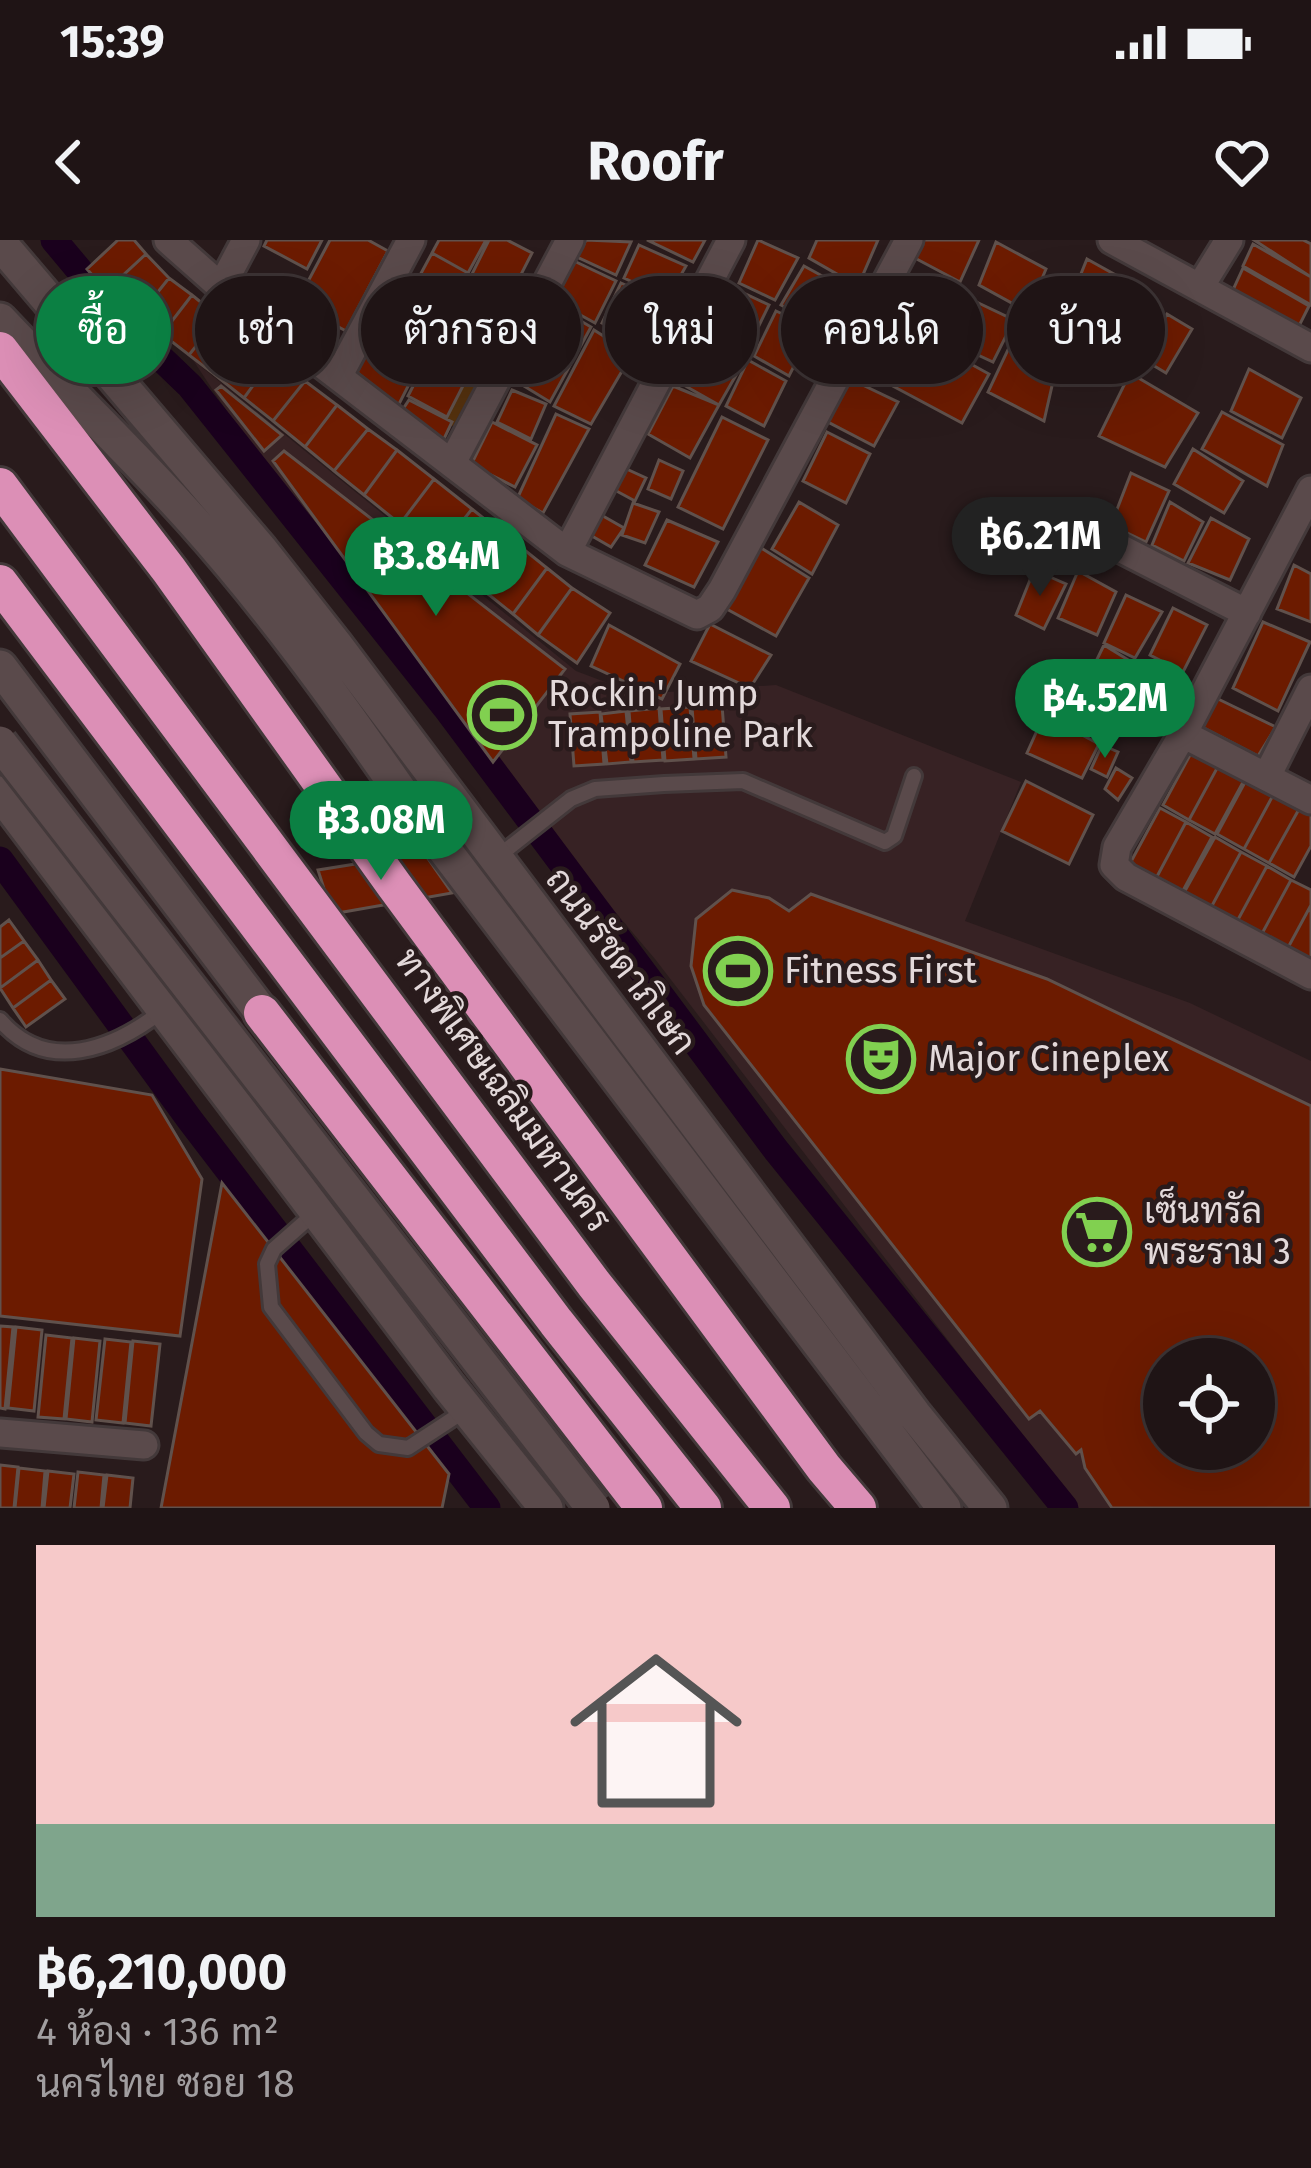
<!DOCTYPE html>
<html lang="th">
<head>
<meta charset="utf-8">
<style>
	:root { --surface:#1f1415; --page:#2c2122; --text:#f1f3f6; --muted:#a19ea0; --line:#3c3334; --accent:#0b8043 }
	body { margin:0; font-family:"Fira Sans",Sarabun,sans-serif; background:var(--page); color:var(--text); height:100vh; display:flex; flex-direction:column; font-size:45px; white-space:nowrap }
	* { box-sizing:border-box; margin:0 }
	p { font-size:39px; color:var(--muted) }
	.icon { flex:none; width:66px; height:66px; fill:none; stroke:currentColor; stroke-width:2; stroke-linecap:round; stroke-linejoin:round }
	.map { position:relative; height:1268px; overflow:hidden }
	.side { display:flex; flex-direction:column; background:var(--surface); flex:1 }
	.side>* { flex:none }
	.hud { position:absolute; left:36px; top:36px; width:1239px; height:108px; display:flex; gap:24px }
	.controls { position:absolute; left:1143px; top:1098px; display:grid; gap:24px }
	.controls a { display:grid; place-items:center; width:132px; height:132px; border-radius:50%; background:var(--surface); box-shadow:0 12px 48px #0002,0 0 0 3px var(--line); font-size:60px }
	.price { position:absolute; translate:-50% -102px; padding:0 27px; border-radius:42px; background:var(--accent); color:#fff; font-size:39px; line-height:78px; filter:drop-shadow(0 3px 6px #0008) }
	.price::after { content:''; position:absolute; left:50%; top:72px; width:36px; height:27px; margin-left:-18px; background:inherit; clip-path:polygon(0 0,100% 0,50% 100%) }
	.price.selected { background:#222; color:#fff }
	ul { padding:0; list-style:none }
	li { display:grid; align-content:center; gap:24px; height:636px; padding:0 36px }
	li+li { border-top:3px solid var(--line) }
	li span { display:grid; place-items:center; height:372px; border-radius:0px; color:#555 }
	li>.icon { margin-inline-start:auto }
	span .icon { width:216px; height:216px; fill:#fffc; stroke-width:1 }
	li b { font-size:51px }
	.tag { padding:0 42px; border-radius:54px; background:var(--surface); box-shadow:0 12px 48px #0002,0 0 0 3px var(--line); font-size:42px; line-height:108px }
	.tag.selected { background:var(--accent); color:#fff }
	.status { display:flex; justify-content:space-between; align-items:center; height:84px; padding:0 60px; background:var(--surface); direction:ltr }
	.status svg { height:33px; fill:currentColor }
	header { display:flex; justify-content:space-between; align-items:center; height:156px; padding:0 36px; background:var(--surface); font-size:54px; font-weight:700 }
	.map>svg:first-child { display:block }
	.built { fill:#372224; fill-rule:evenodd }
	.green { fill:#54310e }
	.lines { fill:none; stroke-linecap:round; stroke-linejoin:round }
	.canal { stroke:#1a001d; stroke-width:27 }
	.building { fill:#6c1b00; stroke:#60514c; stroke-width:3; fill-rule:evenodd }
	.service-casing { stroke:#43393a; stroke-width:20 }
	.minor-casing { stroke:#43393a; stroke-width:33 }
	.secondary-casing { stroke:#43393a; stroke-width:39 }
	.motorway-casing { stroke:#43393a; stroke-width:42 }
	.service { stroke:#5a4a4b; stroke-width:14 }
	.minor { stroke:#5a4a4b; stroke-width:27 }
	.secondary { stroke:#5a4a4b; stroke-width:33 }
	.motorway { stroke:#dc8fb6; stroke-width:36 }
	.secondary-bridge-casing { stroke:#43393a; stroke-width:39; stroke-linecap:butt }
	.secondary-bridge { stroke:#5a4a4b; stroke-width:33 }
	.labels { text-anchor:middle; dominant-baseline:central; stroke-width:9; stroke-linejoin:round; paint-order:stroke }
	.poi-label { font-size:36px; fill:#e3d9da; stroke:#291b1c; text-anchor:start }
	.street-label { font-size:36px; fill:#e3d9da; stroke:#291b1c }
</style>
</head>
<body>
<div class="status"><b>15:39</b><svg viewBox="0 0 49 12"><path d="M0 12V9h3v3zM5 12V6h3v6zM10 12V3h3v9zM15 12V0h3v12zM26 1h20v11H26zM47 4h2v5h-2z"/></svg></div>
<header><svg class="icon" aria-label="back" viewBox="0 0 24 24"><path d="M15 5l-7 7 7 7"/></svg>Roofr<svg class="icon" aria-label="heart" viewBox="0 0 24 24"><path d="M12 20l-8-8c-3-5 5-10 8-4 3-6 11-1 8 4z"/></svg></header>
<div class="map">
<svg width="1311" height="1268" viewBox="0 0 1311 1268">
	<rect width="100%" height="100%" fill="#291b1c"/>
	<path class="built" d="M193 120 576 431 637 454 776 445 1021 542 965 681 1190 763 1311 821V1268H1077L655 719 494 529 255 214ZM1164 1119H1254V1209H1164Z"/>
	<path class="green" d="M507 48 524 57 453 186 440 180Z"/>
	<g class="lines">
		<path class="canal" d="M54 0 120 79 190 146 446 468 776 910 1065 1268
			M0 620 190 880 487 1268"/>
	</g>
	<path class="building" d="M118 0H134L146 14 106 51 87 29Z
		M267 0H322L307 29 264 6Z
		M330 0H368L388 11 346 91 296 64Z
		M439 0H486L468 33 432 13Z
		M489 0H507L532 13 511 54 472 34Z
		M586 0 631 2 616 35 577 17Z
		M647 0H705L693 22Z
		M758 0 798 18 775 60 739 43Z
		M817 0H878L858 46 809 18Z
		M917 0H979L960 42 909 15Z
		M1254 0H1303L1311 4V37Z
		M996 2 1046 29 1028 72 979 45Z
		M1253 4 1311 37V65L1243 26Z
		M639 5 686 26 668 58 624 38Z
		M432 13 468 33 448 70 412 50Z
		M146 14 169 38 138 77 106 51Z
		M1087 19 1130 43 1118 74 1074 51Z
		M574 21 616 41 595 83 555 61Z
		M804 26 846 49 824 89 781 65Z
		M1243 28 1309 66 1298 88 1233 50Z
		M472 34 511 54 489 95 450 74Z
		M169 38 192 55 162 94 138 77Z
		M621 43 663 62 644 103 602 83Z
		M400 48 447 72 436 92 390 67Z
		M733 48 769 65 746 112 708 95Z
		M947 48 1014 80 993 122 929 92Z
		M192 55 219 77 189 115 162 94Z
		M1068 58 1110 86 1094 119 1048 94Z
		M390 67 436 92 426 112 379 87Z
		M557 67 591 87 550 162 519 143Z
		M776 71 813 88 789 136 754 116Z
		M450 74 489 95 468 136 429 115Z
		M1167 74 1192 89 1166 133 1141 118Z
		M219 77 244 97 215 135 189 115Z
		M594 90 632 114 591 184 554 166Z
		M386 96 425 113 398 166 355 131 363 115 375 122Z
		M920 96 989 134 962 183 889 144Z
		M244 97 273 118 244 158 215 135Z
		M703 99 744 121 719 165 680 143Z
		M1013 99 1037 113 1031 126 1054 137 1044 181 988 152Z
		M429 115 468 136 447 177 408 156Z
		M273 118 305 141 273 181 244 158Z
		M748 120 786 141 764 186 726 166Z
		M1249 129 1301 158 1282 198 1231 171Z
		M1130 133 1198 173 1165 227 1099 196Z
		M850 139 898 162 874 206 828 182Z
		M305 141 337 165 305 207 273 181Z
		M221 146 282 195 264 211 216 150Z
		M673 146 719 165 690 218 648 194Z
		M512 150 546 164 531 199 497 182Z
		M409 160 452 182 442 203 403 169Z
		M337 165 368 189 334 231 305 207Z
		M1222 172 1283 205 1267 246 1202 209Z
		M556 174 589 189 543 273 517 259Z
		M722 177 768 200 723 289 678 267Z
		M492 182 537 205 515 247 471 225Z
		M368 189 397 210 364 255 334 231Z
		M827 192 870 214 846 263 803 241Z
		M1193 209 1243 241 1224 273 1174 244Z
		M397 210 434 239 400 284 364 255Z
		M284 211 565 429 493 522 273 221Z
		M659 220 683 231 671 259 648 249Z
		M620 226 646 238 635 261 609 247Z
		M1131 233 1169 251 1146 302 1111 285Z
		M434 239 472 269 437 313 400 284Z
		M799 262 838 285 812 334 772 309Z
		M1170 262 1203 282 1184 321 1152 305Z
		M633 263 659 272 645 303 622 295Z
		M472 269 496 288 463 334 437 313Z
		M596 272 624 288 611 307 585 292Z
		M1211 278 1249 299 1230 340 1188 323Z
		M667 280 718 302 694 347 645 325Z
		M496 288 522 308 488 354 463 334Z
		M758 306 809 338 776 396 723 367Z
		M522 308 547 328 513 374 488 354Z
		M1294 325 1311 334V382L1277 369Z
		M547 328 572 348 538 395 513 374Z
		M1034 330 1066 344 1044 389 1016 375Z
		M1078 331 1116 352 1097 395 1058 378Z
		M572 348 610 373 577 423 538 395Z
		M1126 355 1162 372 1135 418 1104 403Z
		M1173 368 1207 385 1183 432 1150 415Z
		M1263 382 1310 402 1278 471 1233 448Z
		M710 384 771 415 750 448 691 421Z
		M609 385 680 424 662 459 591 426Z
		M1104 405 1138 426 1121 458 1086 442Z
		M1061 429 1081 436 1061 479 1042 469Z
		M1082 444 1121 463 1104 497 1064 481Z
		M1214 457 1276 487 1258 516 1200 486Z
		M722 465 726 517 696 519 692 467Z
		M690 467 694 519 665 521 661 469Z
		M659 468 663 520 633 522 629 471Z
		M626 471 631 522 607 524 601 474Z
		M600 472 604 524 574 526 570 474Z
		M1044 475 1099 504 1082 538 1027 513Z
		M1196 504 1222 519 1189 580 1163 565Z
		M1102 505 1118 512 1107 537 1091 529Z
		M1222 519 1248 533 1215 594 1189 580Z
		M1116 528 1132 538 1118 560 1105 549Z
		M1250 533 1277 548 1244 609 1217 594Z
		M1026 541 1093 575 1069 624 1002 591Z
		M1277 548 1303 562 1269 623 1244 609Z
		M1303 562 1311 567V606L1294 637 1269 623Z
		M1160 568 1186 582 1153 644 1127 629Z
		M1186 582 1212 597 1179 658 1153 644Z
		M1215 597 1241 612 1208 673 1181 658Z
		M1241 612 1267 626 1234 687 1208 673Z
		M424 613 452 653 332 674 318 630Z
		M1267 626 1291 640 1258 701 1234 687Z
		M1291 640 1311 650V665L1284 715 1258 701Z
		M732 650 769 658 789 671 811 654 1047 739 1311 866V1268H1112L1085 1228 1081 1210 1076 1214 1040 1171 1029 1179 704 765 691 726 696 679ZM1164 1119H1254V1209H1164Z
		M1311 665V727L1284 715Z
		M9 680 24 701 0 718V687Z
		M24 701 38 720 0 748V718Z
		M38 720 51 740 13 768 0 748Z
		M51 740 65 759 26 787 13 768Z
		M0 829 152 855 202 939 180 1096 0 1076Z
		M222 943 449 1234 442 1268H161Z
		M0 1086 13 1087 5 1169 0 1168Z
		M16 1087 42 1090 34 1171 8 1168Z
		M46 1095 72 1098 64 1179 38 1177Z
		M74 1098 100 1101 92 1182 66 1179Z
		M105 1099 131 1102 123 1183 96 1180Z
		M133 1101 160 1104 151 1186 125 1183Z
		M0 1225 18 1227 14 1268H0Z
		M19 1228 45 1231 42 1268H15Z
		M48 1231 74 1234 70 1268H44Z
		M78 1232 104 1235 101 1268H74Z
		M107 1235 133 1238 130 1268H103Z"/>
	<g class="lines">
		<g class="service-casing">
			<path id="service" d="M496 618 571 559 595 549 664 544 743 541 885 602 894 596 914 536
				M0 780C47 835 113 809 162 771
				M316 972 274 1009 267 1024 271 1067 366 1193 379 1204 408 1208 466 1170"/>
		</g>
		<g class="minor-casing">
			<path id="minor" d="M168 0 221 47 567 312 697 375 710 368 722 350 909 0
				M1112 0 1311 108
				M221 47 246 0
				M1200 47 1229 0
				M339 135 411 0
				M452 223 570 0
				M1311 250 1183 494 1117 607 1114 625 1126 637 1311 735
				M1063 279 1247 373
				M567 312 731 0
				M1183 494 1311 560
				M1267 536 1311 449
				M0 1193 144 1205"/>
		</g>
		<g class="secondary-casing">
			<path id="secondary" d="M0 3 261 310 335 404 914 1174 990 1268
				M0 80C63 147 130 211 192 280 268 365 335 457 400 551L944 1268
				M0 427 262 773
				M0 553 449 1147 546 1268"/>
		</g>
		<g class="motorway-casing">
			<path id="motorway" d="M0 110 169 330 394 645 824 1228 858 1268
				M0 246 594 1044 772 1268
				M0 343 556 1082 703 1268
				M262 773 644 1268"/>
		</g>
		<use href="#service" class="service"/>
		<use href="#minor" class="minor"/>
		<use href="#secondary" class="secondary"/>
		<use href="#motorway" class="motorway"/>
		<g class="secondary-bridge-casing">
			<path id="secondary-bridge" d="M0 503 593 1268"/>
		</g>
		<use href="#secondary-bridge" class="secondary-bridge"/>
	</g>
	<defs>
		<g id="stadium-ring" transform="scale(3.45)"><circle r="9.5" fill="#291b1c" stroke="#81d050" stroke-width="1.5"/><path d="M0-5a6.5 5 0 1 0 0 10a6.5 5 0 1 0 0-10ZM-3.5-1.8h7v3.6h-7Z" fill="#81d050"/></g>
		<g id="theatre-ring" transform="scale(3.45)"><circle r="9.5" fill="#291b1c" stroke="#81d050" stroke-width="1.5"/><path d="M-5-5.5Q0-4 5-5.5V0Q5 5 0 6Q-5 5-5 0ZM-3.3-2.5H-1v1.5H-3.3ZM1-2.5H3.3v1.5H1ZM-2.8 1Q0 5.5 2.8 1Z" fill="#81d050"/></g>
		<g id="supermarket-ring" transform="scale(3.45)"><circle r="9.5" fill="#291b1c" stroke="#81d050" stroke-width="1.5"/><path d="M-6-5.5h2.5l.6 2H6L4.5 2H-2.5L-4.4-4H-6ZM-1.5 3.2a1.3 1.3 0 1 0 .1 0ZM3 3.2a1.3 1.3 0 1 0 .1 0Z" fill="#81d050"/></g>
	</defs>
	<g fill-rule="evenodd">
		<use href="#stadium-ring" x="502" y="475"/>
		<use href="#stadium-ring" x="738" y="731"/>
		<use href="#theatre-ring" x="881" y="819"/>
		<use href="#supermarket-ring" x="1097" y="992"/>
	</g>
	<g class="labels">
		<g class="poi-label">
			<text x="548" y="454">Rockin' Jump<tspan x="548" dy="41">Trampoline Park</tspan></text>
			<text x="784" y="731">Fitness First</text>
			<text x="928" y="819">Major Cineplex</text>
			<text x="1144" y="971">เซ็นทรัล<tspan x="1144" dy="41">พระราม 3</tspan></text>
		</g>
		<g class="street-label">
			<text transform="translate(621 721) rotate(53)">ถนนรัชดาภิเษก</text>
			<text transform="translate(503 850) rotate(54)">ทางพิเศษเฉลิมมหานคร</text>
		</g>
	</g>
</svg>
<div class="controls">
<a><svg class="icon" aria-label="locate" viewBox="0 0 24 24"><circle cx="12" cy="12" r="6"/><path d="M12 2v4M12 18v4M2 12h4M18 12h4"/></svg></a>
</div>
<b class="price selected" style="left:1040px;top:359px">฿6.21M</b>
<b class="price" style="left:436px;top:379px">฿3.84M</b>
<b class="price" style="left:1105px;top:521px">฿4.52M</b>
<b class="price" style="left:381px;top:643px">฿3.08M</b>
<div class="hud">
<a class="tag selected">ซื้อ</a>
<a class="tag">เช่า</a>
<a class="tag">ตัวกรอง</a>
<a class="tag">ใหม่</a>
<a class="tag">คอนโด</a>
<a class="tag">บ้าน</a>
</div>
</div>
<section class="side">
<ul>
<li><span style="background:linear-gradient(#f6c9c9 75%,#7fa58c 0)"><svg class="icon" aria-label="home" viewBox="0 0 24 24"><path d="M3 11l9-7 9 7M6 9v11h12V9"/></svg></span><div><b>฿6,210,000</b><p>4 ห้อง · 136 m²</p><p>นครไทย ซอย 18</p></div></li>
</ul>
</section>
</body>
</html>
